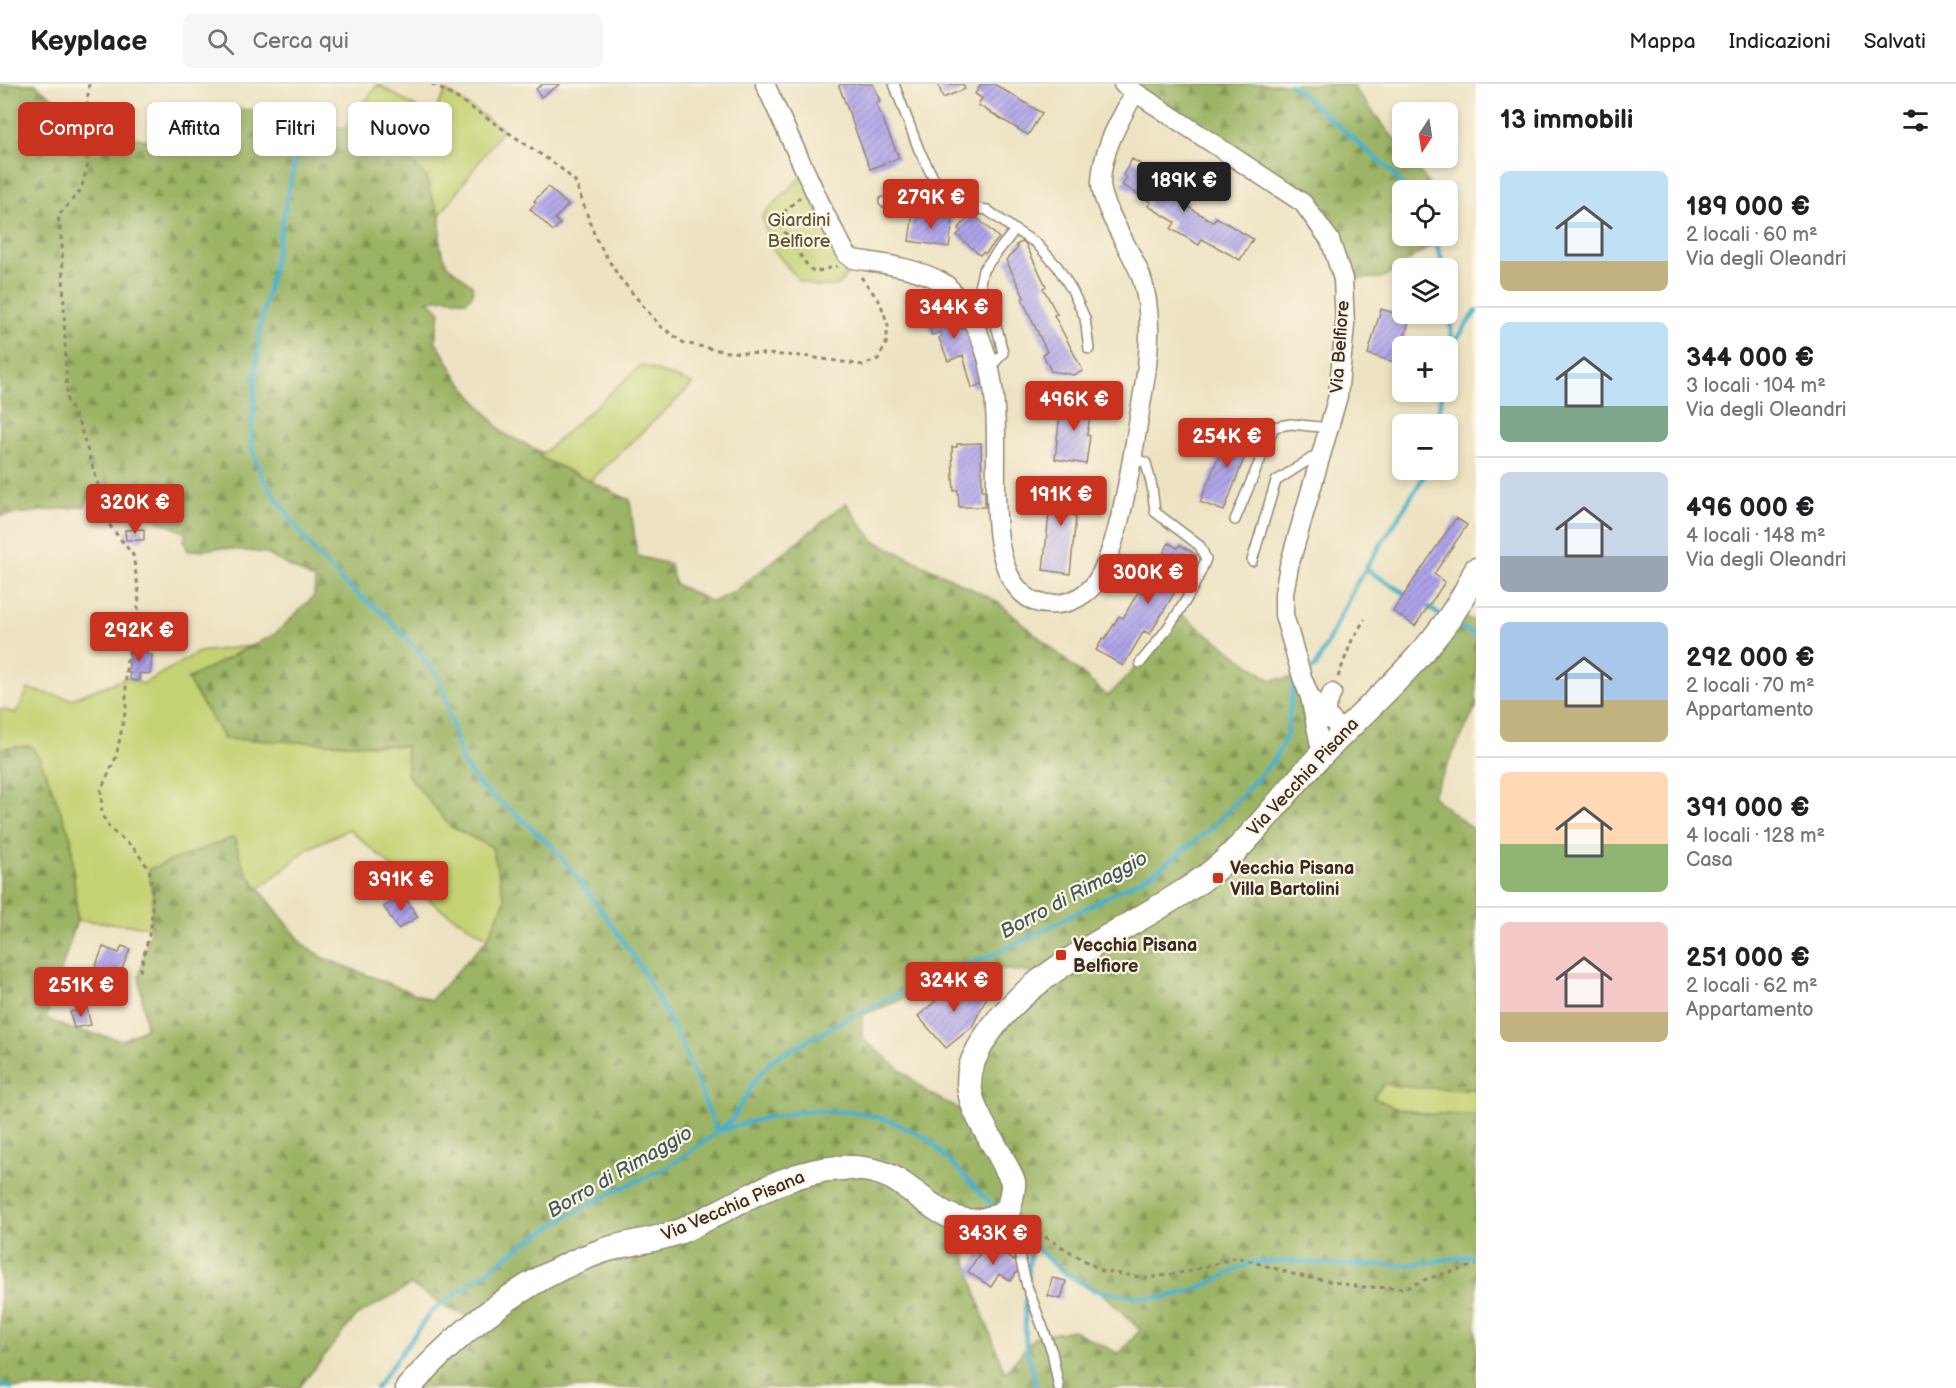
<!DOCTYPE html>
<html lang="it">
<head>
<meta charset="utf-8">
<style>
	:root { --surface:#fff; --page:#f6f6f6; --text:#202124; --muted:#757577; --line:#e0e0e0; --accent:#c8321e }
	body { margin:0; font-family:"Balsamiq Sans",sans-serif; background:var(--page); color:var(--text); height:100vh; display:flex; flex-direction:column; font-size:22px; white-space:nowrap }
	* { box-sizing:border-box; margin:0 }
	p { font-size:20px; color:var(--muted) }
	.icon { flex:none; width:33px; height:33px; fill:none; stroke:currentColor; stroke-width:2; stroke-linecap:round; stroke-linejoin:round }
	.map { position:relative; flex:1; overflow:hidden }
	.details { display:flex; flex-direction:column; background:var(--surface); width:480px }
	.details>* { flex:none }
	.guide { position:absolute; left:18px; top:18px; width:570px; height:54px; display:flex; gap:12px }
	.needle { width:39px; rotate:192deg }
	.controls { position:absolute; left:1392px; top:18px; display:grid; gap:12px }
	.controls a { display:grid; place-items:center; width:66px; height:66px; border-radius:9px; background:var(--surface); box-shadow:0 3px 9px #0003; font-size:30px }
	.price { position:absolute; translate:-50% -51px; padding:0 14px; border-radius:6px; background:var(--accent); color:#fff; font-size:20px; line-height:39px; filter:drop-shadow(0 2px 3px #0008) }
	.price::after { content:''; position:absolute; left:50%; top:36px; width:18px; height:14px; margin-left:-9px; background:inherit; clip-path:polygon(0 0,100% 0,50% 100%) }
	.price.selected { background:#222; color:#fff }
	ul { padding:0; list-style:none }
	li { display:flex; align-items:center; gap:18px; height:150px; padding:0 24px }
	li+li { border-top:2px solid var(--line) }
	li span { display:grid; place-items:center; flex:none; width:168px; height:120px; border-radius:9px; color:#555 }
	li>.icon { margin-inline-start:auto }
	span .icon { width:72px; height:72px; fill:#fffc; stroke-width:1 }
	li b { font-size:26px }
	h2 { display:flex; justify-content:space-between; align-items:center; height:72px; padding:0 24px; font-size:26px }
	.chip { padding:0 21px; border-radius:9px; background:var(--surface); box-shadow:0 3px 9px #0003; font-size:21px; line-height:54px }
	.chip.selected { background:var(--accent); color:#fff }
	header { display:flex; align-items:center; gap:36px; box-sizing:border-box; height:84px; padding:0 30px; background:var(--surface); border-bottom:2px solid var(--line) }
	header strong { font-size:28px }
	nav { display:flex; gap:33px; margin-inline-start:auto; font-size:21px }
	.search { width:420px; height:54px; background:var(--page); display:flex; align-items:center; gap:15px; box-sizing:border-box; padding:0 21px; border-radius:9px; color:var(--muted); font-size:22px }
	main { display:flex; flex:1; min-height:0 }
	.map>svg:first-child { display:block }
	.green { fill:#c5d273; stroke:#807e48; stroke-width:1.5 }
	.forest { fill:url(#forest-firs); stroke:#6c6f42; stroke-width:1.5; fill-rule:evenodd }
	.lines { fill:none; stroke-linecap:round; stroke-linejoin:round }
	.stream { stroke:#4ab1c9; stroke-width:4.5 }
	.building { fill:url(#building-hatch) }
	.lane-casing { stroke:#948670; stroke-width:12 }
	.street-casing { stroke:#948670; stroke-width:21 }
	.secondary-casing { stroke:#948670; stroke-width:27 }
	.path { stroke:#948670; stroke-width:3; stroke-dasharray:4.5 4.5; stroke-linecap:butt }
	.lane { stroke:#fff; stroke-width:9 }
	.street { stroke:#fff; stroke-width:18 }
	.secondary { stroke:#fff; stroke-width:24 }
	.poi-dot { fill:#c8321e; stroke:#fcf5e5; stroke-width:2 }
	.labels { text-anchor:middle; dominant-baseline:central; stroke-width:4.5; stroke-linejoin:round; paint-order:stroke }
	.park-label { font-size:18px; fill:#5e5433; stroke:#fcf5e5 }
	.street-label { font-size:18px; fill:#3b2a1e; stroke:#fcf5e5 }
	.poi-label { font-size:18px; font-weight:bold; fill:#3b2a1e; stroke:#fcf5e5; text-anchor:start }
	.water-label { font-size:20px; font-style:italic; fill:#40595a; stroke:#fcf5e5 }
</style>
</head>
<body>
<header>
<strong>Keyplace</strong>
<div class="search"><svg class="icon" aria-label="search" viewBox="0 0 24 24"><circle cx="10" cy="10" r="6"/><path d="M15 15l6 6"/></svg>Cerca qui</div>
<nav><a>Mappa</a><a>Indicazioni</a><a>Salvati</a></nav>
</header>
<main>
<div class="map">
<svg width="1476" height="1304" viewBox="0 0 1476 1304">
	<defs>
		<pattern id="forest-firs" width="22" height="20" patternUnits="userSpaceOnUse" patternTransform="scale(1.5)"><rect width="22" height="20" fill="#9cb465"/><path d="M5 1l3.5 6h-7zM16 11l3.5 6h-7z" fill="#809353"/></pattern>
		<pattern id="building-hatch" width="6" height="6" patternUnits="userSpaceOnUse" patternTransform="scale(1.5)"><rect width="6" height="6" fill="#afa3eb"/><path d="M-1 1l2-2M0 6l6-6M5 7l2-2" fill="none" stroke="#9085be"/></pattern>
	</defs>
	<rect width="100%" height="100%" fill="#fcf5e5"/>
	<filter id="ink" filterUnits="userSpaceOnUse"><feTurbulence type="fractalNoise" baseFrequency=".0167" numOctaves="2"/><feDisplacementMap in="SourceGraphic" scale="12" xChannelSelector="R" yChannelSelector="G"/><feConvolveMatrix kernelMatrix="1 2 1 2 8 2 1 2 1" color-interpolation-filters="sRGB"/></filter>
	<filter id="wash" filterUnits="userSpaceOnUse"><feTurbulence type="fractalNoise" baseFrequency=".008" numOctaves="4" result="noise"/><feDisplacementMap in="SourceGraphic" scale="24" xChannelSelector="R" yChannelSelector="G"/><feGaussianBlur stdDeviation="1.35" result="paint"/><feColorMatrix in="noise" values="0 0 0 0 0 0 0 0 0 0 0 0 0 0 0 0 0 1.4 0 .05"/><feComposite in="paint" operator="in"/></filter>
	<g filter="url(#wash)">
		<rect width="100%" height="100%" fill="#ede3c3"/>
		<path class="green" d="M378 0 431 33 446 7 503 45 440 131 430 108 427 94 344 45Z
			M806 88 847 171 851 184 839 201 819 203 800 197 771 163 762 132Z
			M641 281 693 300 590 397 539 373Z
			M251 562 233 571 223 655 406 662 407 690 451 743 492 763 505 816 488 854 439 824 349 745 309 764 259 805 245 787 149 785 153 812 151 843 77 836 71 754 42 679 31 662 0 664V625L16 629 28 605 71 615 126 594 143 600 199 568Z
			M1384 1000 1420 1004 1476 1005V1031L1427 1030 1395 1024 1373 1013Z"/>
		<path class="forest" d="M0 0H35L90 43 146 56 236 25 298 28 382 59 412 78 427 94 430 108 440 131V162L447 181 472 201 473 210 466 217 447 214 428 216 440 228 435 256 458 295 503 349 543 369 539 373 630 416 637 472 670 480 675 500 712 518 734 508 846 419 873 456 996 517 1108 612 1140 579 1179 529 1271 596 1302 593 1322 670 1452 529 1476 537V623L1432 712 1476 748V1005L1420 1004 1384 1000 1373 1013 1395 1024 1427 1030 1476 1031V1304H408L477 1237 452 1226 411 1201 356 1232 299 1304H0V664L31 662 42 679 71 754 77 836 46 934 71 945 123 956 146 944 139 892 151 843 153 812 149 785 234 753 245 787 304 861 324 874 431 916 488 854 505 816 492 763 451 743 407 690 406 662 224 655 187 595 275 550 314 512 315 496 265 469 220 464 188 467 184 457 186 449 93 406 85 422 0 432ZM965 880 1046 891 973 978 977 1034 930 1010 862 954V931L906 914ZM1008 1125 1007 1144 1054 1179 1108 1214 1140 1246 1119 1270 1073 1246 1035 1253 1005 1289 982 1228 954 1134Z
			M1123 0H1351L1402 65V74H1409L1434 106H1402V152H1445L1383 194 1343 195 1303 119Z"/>
		<g class="lines">
			<path class="stream" d="M1290 0 1390 86 1408 106
				M296 74 260 244 256 285 251 361 263 395 316 470 346 501 386 532 416 565 438 592 445 611 462 678 480 702 516 730 555 765 611 839 642 885 681 958 717 1048
				M1433 152 1445 184
				M1448 210 1452 261
				M1448 282 1452 261 1476 227
				M1437 340 1442 308
				M1366 485 1409 512
				M1424 521 1442 532
				M1454 540 1476 551
				M1305 591 1316 582 1356 500 1428 386
				M719 1047 764 1034 808 1027 855 1028 888 1036 927 1054 995 1124
				M1005 1134 1059 1185 1093 1206 1126 1212 1164 1214 1202 1203 1250 1179 1291 1177 1337 1181H1409L1476 1171
				M1028 1192 1031 1159
				M1027 1207 1025 1232 1026 1261 1037 1304
				M0 1299 11 1304
				M376 1304 431 1228 524 1160 570 1131 619 1105 668 1083 705 1057 732 1036 754 998 772 976 856 930 894 912 931 897 961 881 990 872 1022 857 1155 788 1213 743 1274 676 1287 651 1293 602 1299 597"/>
		</g>
		<g id="blocks">
			<path class="building" d="M543 0H560L541 13 536 5Z
				M840 0H873L880 17 876 19 899 74 870 85 839 2Z
				M938 0H963L965 5 943 14Z
				M981 0H994L1042 29 1028 51 978 21 982 14 975 10Z
				M1132 75 1165 95 1161 101 1188 117 1185 121 1213 138 1216 133 1253 155 1240 176 1202 155 1199 161 1171 145 1175 138 1148 122 1151 118 1122 101 1127 93 1123 91Z
				M548 103 568 121 555 135 560 140 553 147 530 125 536 119 534 117Z
				M913 129 953 135 949 163 909 157Z
				M972 129 999 154 985 170 983 168 980 171 957 151 961 147 958 145Z
				M1024 157 1046 202 1043 204 1057 230 1054 231 1083 287 1074 291 1051 287 1043 270 1047 268 1022 215 1024 213 1006 176 1018 164 1016 161Z
				M942 214 953 243 960 241 962 245 967 243 985 290 981 291 984 299 972 304 963 271 948 277 939 254 942 252 940 248 932 251 921 222Z
				M1381 225 1410 234 1397 279 1368 270Z
				M1070 316 1092 319 1087 351 1090 352 1086 380 1055 375 1061 319 1069 320Z
				M1231 342 1253 351 1224 427 1200 418Z
				M981 359 982 406H985V423H959L958 406 954 407 953 394 952 363H957V360Z
				M1059 396 1079 399 1074 433H1076L1070 490 1043 486 1049 429H1046L1051 398 1058 399Z
				M1456 434 1467 441 1434 490 1445 498 1415 542 1393 527Z
				M144 445V456H126L125 446Z
				M1169 459 1177 464 1180 461 1197 471 1150 550 1144 547 1123 582 1096 566 1103 554 1105 555 1119 532 1123 534 1138 508 1141 510Z
				M131 562 147 564 146 570 152 571 150 590 139 589V597L130 596V589H128Z
				M403 810 418 833 398 845 384 823Z
				M122 862 130 865 118 895 94 886 103 863 119 869Z
				M971 898 987 913 972 943 946 964 918 932 946 908Z
				M87 924 91 941 74 944 70 928Z
				M986 1159 1021 1181 1011 1197 999 1190 991 1203 968 1188Z
				M1052 1194 1066 1197 1061 1215 1048 1212Z"/>
		</g>
	</g>
	<g filter="url(#ink)">
		<use href="#blocks" fill-opacity="0" stroke="#948670" stroke-width="1.5"/>
		<g class="lines">
			<g class="lane-casing">
				<path id="lane" d="M894 0 919 66 938 103
					M884 118 955 121 987 126 1015 146
					M990 284 1003 269 998 248 980 199 983 186 1015 146 1036 159 1057 182 1072 206 1085 234 1089 265
					M1132 373 1146 379 1152 403 1155 428 1200 462 1206 475C1191 514 1167 547 1140 579
					M1235 436 1274 343 1291 340 1329 344
					M1252 477 1276 397 1321 368
					M980 1140 1018 1165 1027 1202 1052 1268 1059 1304"/>
			</g>
			<g class="street-casing">
				<path id="street" d="M765 0 826 132 847 171 853 175C883 180 915 183 942 198 950 202 956 213 962 221 1003 277 995 344 996 410 997 436 997 461 1007 486 1013 502 1028 520 1047 520 1064 521 1076 517 1089 506 1119 480 1135 356 1142 315 1149 276 1154 230 1141 192 1132 168 1100 120 1101 98 1102 65 1120 36 1135 8
					M1123 0 1303 119 1330 156 1343 195 1345 241 1338 312 1289 482 1284 509V531L1302 593 1310 613 1322 671
					M1312 615 1343 648
					M1320 638 1332 609"/>
			</g>
			<g class="secondary-casing">
				<path id="secondary" d="M408 1304C461 1245 526 1193 602 1167 628 1158 656 1157 681 1147 733 1124 782 1087 840 1084 857 1083 878 1086 893 1094 933 1118 959 1158 1009 1125 1010 1117 1014 1105 1013 1098 1012 1093 1007 1086 1005 1081 990 1049 958 1015 973 977 1009 890 1132 847 1204 794 1244 765 1274 722 1307 686 1362 626 1445 562 1476 486"/>
			</g>
			<path class="path" d="M89 0 84 53 88 80 81 106 58 132 62 161 67 316 80 342 98 400 107 438 133 471 139 510 137 539 126 580V624L116 673 101 706 102 731 111 746 133 763 149 785 153 812 151 843 139 892
				M432 0 460 16 558 82 575 97 596 155 619 193 660 242 684 259 727 268 803 272 863 281 878 275 886 260 888 241 880 218 861 193
				M800 113 779 133 780 141 809 184 815 188 837 182
				M1338 593 1352 556 1365 535
				M1022 1139 1102 1187 1147 1194 1191 1187 1237 1173 1296 1191 1361 1203 1406 1204 1429 1194 1476 1181"/>
			<use href="#lane" class="lane"/>
			<use href="#street" class="street"/>
			<use href="#secondary" class="secondary"/>
		</g>
	</g>
	<g class="poi-dot">
		<rect x="1212" y="788" width="12" height="12" rx="3"/>
		<rect x="1055" y="865" width="12" height="12" rx="3"/>
	</g>
	<g class="labels">
		<g class="park-label">
			<text x="799" y="136">Giardini<tspan x="799" dy="21">Belfiore</tspan></text>
		</g>
		<g class="street-label">
			<text transform="translate(1340 263) rotate(-86)">Via Belfiore</text>
			<text transform="translate(1303 693) rotate(-47)">Via Vecchia Pisana</text>
			<text transform="translate(733 1122) rotate(-23)">Via Vecchia Pisana</text>
		</g>
		<g class="poi-label">
			<text x="1230" y="784">Vecchia Pisana<tspan x="1230" dy="21">Villa Bartolini</tspan></text>
			<text x="1073" y="861">Vecchia Pisana<tspan x="1073" dy="21">Belfiore</tspan></text>
		</g>
		<g class="water-label">
			<text transform="translate(1074 811) rotate(-28)">Borro di Rimaggio</text>
			<text transform="translate(620 1088) rotate(-30)">Borro di Rimaggio</text>
		</g>
	</g>
</svg>
<div class="controls">
<a><svg class="needle" viewBox="-14 -14 28 28"><path d="M0-13l5 13h-10z" fill="#e53935"/><path d="M0 13l5-13h-10z" fill="#757577"/></svg></a>
<a><svg class="icon" aria-label="locate" viewBox="0 0 24 24"><circle cx="12" cy="12" r="6"/><path d="M12 2v4M12 18v4M2 12h4M18 12h4"/></svg></a>
<a><svg class="icon" aria-label="layers" viewBox="0 0 24 24"><path d="M12 4l9 5-9 5-9-5zM3 14l9 5 9-5"/></svg></a>
<a>+</a>
<a>−</a>
</div>
<b class="price selected" style="left:1184px;top:129px">189K €</b>
<b class="price" style="left:931px;top:146px">279K €</b>
<b class="price" style="left:954px;top:256px">344K €</b>
<b class="price" style="left:1074px;top:348px">496K €</b>
<b class="price" style="left:1227px;top:385px">254K €</b>
<b class="price" style="left:1061px;top:443px">191K €</b>
<b class="price" style="left:135px;top:451px">320K €</b>
<b class="price" style="left:1148px;top:521px">300K €</b>
<b class="price" style="left:139px;top:579px">292K €</b>
<b class="price" style="left:401px;top:828px">391K €</b>
<b class="price" style="left:954px;top:929px">324K €</b>
<b class="price" style="left:81px;top:934px">251K €</b>
<b class="price" style="left:993px;top:1182px">343K €</b>
<div class="guide">
<a class="chip selected">Compra</a>
<a class="chip">Affitta</a>
<a class="chip">Filtri</a>
<a class="chip">Nuovo</a>
</div>
</div>
<section class="details">
<h2>13 immobili<svg class="icon" aria-label="filters" viewBox="0 0 24 24"><path d="M4 7h16M4 17h16"/><circle cx="9" cy="7" r="2"/><circle cx="15" cy="17" r="2"/></svg></h2>
<ul>
<li><span style="background:linear-gradient(#bfe0f5 75%,#c2b280 0)"><svg class="icon" aria-label="home" viewBox="0 0 24 24"><path d="M3 11l9-7 9 7M6 9v11h12V9"/></svg></span><div><b>189 000 €</b><p>2 locali · 60 m²</p><p>Via degli Oleandri</p></div></li>
<li><span style="background:linear-gradient(#bfe0f5 70%,#7fa58c 0)"><svg class="icon" aria-label="home" viewBox="0 0 24 24"><path d="M3 11l9-7 9 7M6 9v11h12V9"/></svg></span><div><b>344 000 €</b><p>3 locali · 104 m²</p><p>Via degli Oleandri</p></div></li>
<li><span style="background:linear-gradient(#c9d6e8 70%,#9aa5b1 0)"><svg class="icon" aria-label="home" viewBox="0 0 24 24"><path d="M3 11l9-7 9 7M6 9v11h12V9"/></svg></span><div><b>496 000 €</b><p>4 locali · 148 m²</p><p>Via degli Oleandri</p></div></li>
<li><span style="background:linear-gradient(#a9c7e8 65%,#c2b280 0)"><svg class="icon" aria-label="home" viewBox="0 0 24 24"><path d="M3 11l9-7 9 7M6 9v11h12V9"/></svg></span><div><b>292 000 €</b><p>2 locali · 70 m²</p><p>Appartamento</p></div></li>
<li><span style="background:linear-gradient(#ffd9b3 60%,#8fb573 0)"><svg class="icon" aria-label="home" viewBox="0 0 24 24"><path d="M3 11l9-7 9 7M6 9v11h12V9"/></svg></span><div><b>391 000 €</b><p>4 locali · 128 m²</p><p>Casa</p></div></li>
<li><span style="background:linear-gradient(#f6c9c9 75%,#c2b280 0)"><svg class="icon" aria-label="home" viewBox="0 0 24 24"><path d="M3 11l9-7 9 7M6 9v11h12V9"/></svg></span><div><b>251 000 €</b><p>2 locali · 62 m²</p><p>Appartamento</p></div></li>
</ul>
</section>
</main>
</body>
</html>
